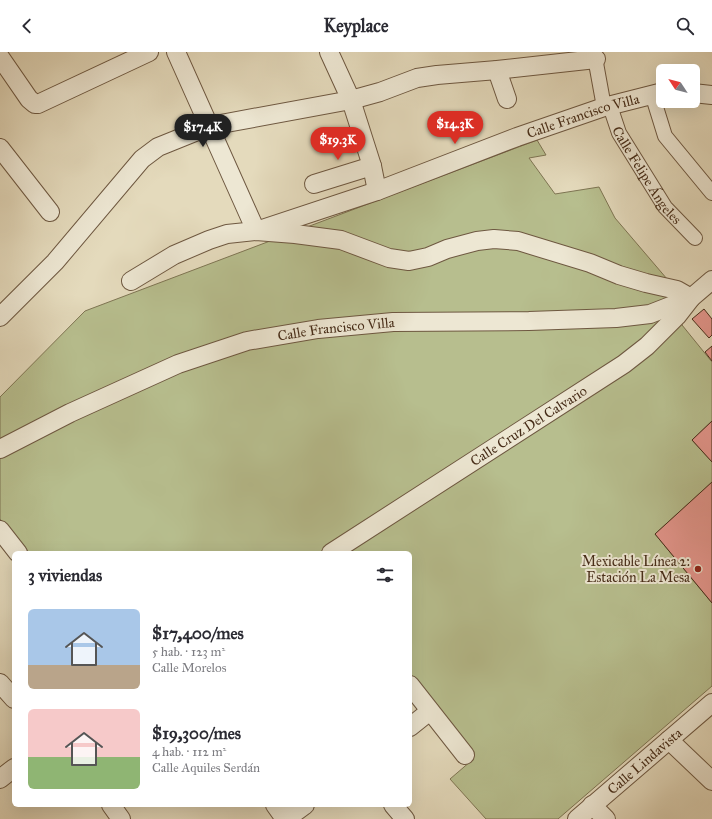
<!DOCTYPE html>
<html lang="es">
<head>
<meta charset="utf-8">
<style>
	:root { --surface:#fff; --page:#f7f7f7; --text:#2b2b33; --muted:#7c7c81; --accent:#d93025 }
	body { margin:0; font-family:"IM FELL Great Primer",serif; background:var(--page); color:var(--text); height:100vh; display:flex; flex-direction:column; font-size:15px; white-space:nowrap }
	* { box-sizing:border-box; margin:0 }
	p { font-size:13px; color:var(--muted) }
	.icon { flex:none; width:22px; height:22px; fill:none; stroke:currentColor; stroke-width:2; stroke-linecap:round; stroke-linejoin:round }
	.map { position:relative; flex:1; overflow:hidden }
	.sheet { position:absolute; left:12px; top:499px; width:400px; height:256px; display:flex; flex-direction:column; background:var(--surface); border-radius:6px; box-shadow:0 4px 16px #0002 }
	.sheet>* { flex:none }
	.needle { width:26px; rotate:306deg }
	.buttons { position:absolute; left:656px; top:12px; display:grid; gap:8px }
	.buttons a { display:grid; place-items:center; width:44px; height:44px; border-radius:6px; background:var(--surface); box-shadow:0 4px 16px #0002; font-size:20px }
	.price { position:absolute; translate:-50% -34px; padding:0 9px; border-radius:14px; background:var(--accent); color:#fff; font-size:13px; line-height:26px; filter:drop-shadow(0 1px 2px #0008) }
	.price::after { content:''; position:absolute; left:50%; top:24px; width:12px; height:9px; margin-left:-6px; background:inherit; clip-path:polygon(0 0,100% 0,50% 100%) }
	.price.on { background:#222; color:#fff }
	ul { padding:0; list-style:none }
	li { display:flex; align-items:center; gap:12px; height:100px; padding:0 16px }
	li span { display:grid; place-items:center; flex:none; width:112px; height:80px; border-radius:6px; color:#555 }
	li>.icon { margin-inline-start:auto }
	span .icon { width:48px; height:48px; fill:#fffc; stroke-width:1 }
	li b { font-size:17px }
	h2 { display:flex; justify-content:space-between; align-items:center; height:48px; padding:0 16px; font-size:17px }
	header { display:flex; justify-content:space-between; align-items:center; height:52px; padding:0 16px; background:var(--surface); font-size:18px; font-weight:700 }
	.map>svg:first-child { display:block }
	.green { fill:#b7be8e; stroke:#7e7553 }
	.building { fill:#e4958c; stroke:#462c18 }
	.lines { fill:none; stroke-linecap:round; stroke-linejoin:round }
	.pedestrian-casing { stroke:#6e5841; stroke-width:16 }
	.minor-casing { stroke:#6e5841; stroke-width:20 }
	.pedestrian { stroke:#ede7d3; stroke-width:14 }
	.minor { stroke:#ede7d3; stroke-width:18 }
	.poi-dot { fill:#8f2418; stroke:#ede7d3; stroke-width:1.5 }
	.labels { text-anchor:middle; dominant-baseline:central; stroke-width:4; stroke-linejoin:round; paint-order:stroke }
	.street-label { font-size:14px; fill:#462c18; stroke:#ede7d3 }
	.poi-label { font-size:14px; fill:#462c18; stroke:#ede7d3; text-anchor:end }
</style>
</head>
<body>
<header><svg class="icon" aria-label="back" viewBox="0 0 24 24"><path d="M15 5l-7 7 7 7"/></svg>Keyplace<svg class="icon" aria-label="search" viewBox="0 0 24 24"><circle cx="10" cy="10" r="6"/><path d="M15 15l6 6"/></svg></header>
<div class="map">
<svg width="712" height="767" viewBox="0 0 712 767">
	<rect width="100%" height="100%" fill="#e4dabc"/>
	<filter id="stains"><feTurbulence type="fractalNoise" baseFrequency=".005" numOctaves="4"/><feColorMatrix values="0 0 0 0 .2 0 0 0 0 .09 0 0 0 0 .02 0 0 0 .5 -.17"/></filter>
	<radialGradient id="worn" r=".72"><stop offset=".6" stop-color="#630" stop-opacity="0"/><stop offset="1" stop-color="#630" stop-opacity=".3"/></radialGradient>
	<path class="green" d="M537 88 546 103 529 106 555 142 599 135 615 166 679 241 682 273 712 310V369L692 388 712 410V430L655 482 712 551V634L558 767H486L450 727 471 709 410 623V501H29L0 467V345L85 259Z"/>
	<path class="building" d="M704 257 712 267V283L709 286 692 267Z
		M712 294V309L705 300Z
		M712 369V410L692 388Z
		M712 430V551L655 482Z"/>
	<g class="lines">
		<g class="pedestrian-casing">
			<g id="pedestrian">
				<path d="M594 0 604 55"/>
				<path d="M652 42 665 84 712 141"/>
				<path id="s1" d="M610 54 619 81 665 155 695 186"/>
			</g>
		</g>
		<g class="minor-casing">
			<g id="minor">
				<path id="s2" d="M176 0 256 179 377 139 517 85 604 55 663 40"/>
				<path d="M329 0 351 48 372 114 377 139"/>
				<path d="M0 5 29 47 35 52H38L149 0"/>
				<path d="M497 18 507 47"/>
				<path d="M693 41 712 43"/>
				<path d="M0 96 50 160"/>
				<path d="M314 132 372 114"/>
				<path d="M131 229 174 203 209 188 227 182 256 179 295 182 341 188 389 206 409 209 428 205 447 197 477 189 494 187 518 189 590 211 619 223 646 231 677 238 691 246"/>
				<path d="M0 265 55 210 142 107 158 95 210 74 351 48 380 40 417 26 437 23 497 18 596 7"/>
				<path id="s3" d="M0 397 70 361 178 312 247 289 318 277 393 270 529 269 616 266 650 262 691 246"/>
				<path d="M0 478 18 501"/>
				<path id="s4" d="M331 501 624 312 647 294 677 264 691 246 712 228"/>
				<path d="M0 631 14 647"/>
				<path d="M410 633 465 703"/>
				<path d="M410 675 430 659"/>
				<path d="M669 688 712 729"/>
				<path d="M0 727 14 716"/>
				<path d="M111 753 121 767"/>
				<path d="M275 753 285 767"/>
				<path d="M393 753 405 767"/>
				<path d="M592 753 606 767"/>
				<path d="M286 767 305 753"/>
				<path id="s5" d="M577 767 712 651"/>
			</g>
		</g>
		<use href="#pedestrian" class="pedestrian"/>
		<use href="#minor" class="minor"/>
	</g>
	<circle class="poi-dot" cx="698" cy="517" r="4"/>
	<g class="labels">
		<g class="street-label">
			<text stroke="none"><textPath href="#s2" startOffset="543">Calle Francisco Villa</textPath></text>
			<text stroke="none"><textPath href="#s1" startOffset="79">Calle Felipe Ángeles</textPath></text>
			<text stroke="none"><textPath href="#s3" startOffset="360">Calle Francisco Villa</textPath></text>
			<text stroke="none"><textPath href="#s4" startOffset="235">Calle Cruz Del Calvario</textPath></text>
			<text stroke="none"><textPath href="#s5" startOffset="89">Calle Lindavista</textPath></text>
		</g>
		<g class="poi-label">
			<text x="690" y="509">Mexicable Línea 2:<tspan x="690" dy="16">Estación La Mesa</tspan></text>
		</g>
	</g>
	<rect width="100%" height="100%" filter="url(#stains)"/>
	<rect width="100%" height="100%" fill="url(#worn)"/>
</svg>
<div class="buttons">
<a><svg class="needle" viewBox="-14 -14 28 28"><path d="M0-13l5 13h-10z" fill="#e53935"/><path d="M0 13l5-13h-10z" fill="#7c7c81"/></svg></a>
</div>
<b class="price" style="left:455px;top:93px">$14.3K</b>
<b class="price on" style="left:203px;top:96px">$17.4K</b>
<b class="price" style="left:338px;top:109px">$19.3K</b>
<section class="sheet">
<h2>3 viviendas<svg class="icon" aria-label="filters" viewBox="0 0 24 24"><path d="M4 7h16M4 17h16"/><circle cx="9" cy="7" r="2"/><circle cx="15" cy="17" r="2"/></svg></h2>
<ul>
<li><span style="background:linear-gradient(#a9c7e8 70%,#b9a48a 0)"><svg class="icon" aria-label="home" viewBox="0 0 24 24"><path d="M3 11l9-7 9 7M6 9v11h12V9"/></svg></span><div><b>$17,400/mes</b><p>5 hab. · 123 m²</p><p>Calle Morelos</p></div></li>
<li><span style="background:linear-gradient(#f6c9c9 60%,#8fb573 0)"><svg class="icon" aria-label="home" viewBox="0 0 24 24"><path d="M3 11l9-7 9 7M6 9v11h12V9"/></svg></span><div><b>$19,300/mes</b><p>4 hab. · 112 m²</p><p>Calle Aquiles Serdán</p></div></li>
</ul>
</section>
</div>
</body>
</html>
